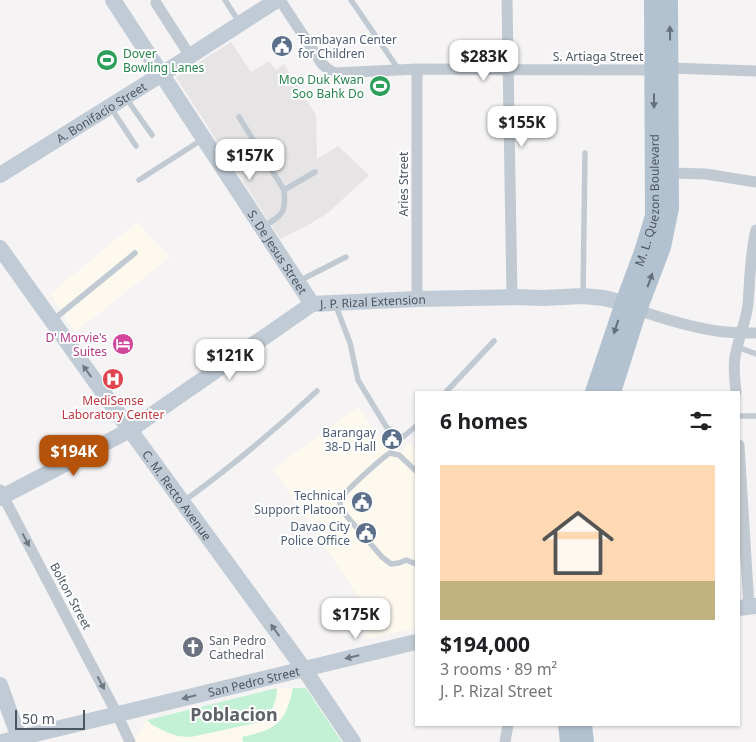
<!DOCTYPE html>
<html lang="en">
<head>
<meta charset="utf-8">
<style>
	:root { --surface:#fff; --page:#f2f2f2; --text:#202124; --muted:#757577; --accent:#b45309 }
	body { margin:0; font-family:"Noto Sans",sans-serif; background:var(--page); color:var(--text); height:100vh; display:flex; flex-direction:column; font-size:19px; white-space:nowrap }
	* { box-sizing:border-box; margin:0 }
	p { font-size:16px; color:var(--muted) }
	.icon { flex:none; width:28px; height:28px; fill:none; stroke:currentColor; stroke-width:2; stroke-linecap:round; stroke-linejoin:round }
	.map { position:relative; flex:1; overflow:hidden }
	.side { position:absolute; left:415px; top:391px; width:325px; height:335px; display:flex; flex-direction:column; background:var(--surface); border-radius:0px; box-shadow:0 1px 4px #0004 }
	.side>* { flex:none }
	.scale { position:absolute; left:15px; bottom:12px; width:70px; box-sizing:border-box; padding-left:5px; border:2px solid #4a5661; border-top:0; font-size:14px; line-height:18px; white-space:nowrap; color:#4a5661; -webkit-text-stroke:4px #fff; paint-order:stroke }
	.price { position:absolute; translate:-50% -42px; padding:0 11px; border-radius:10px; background:#fff; color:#222; font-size:16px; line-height:32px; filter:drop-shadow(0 1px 2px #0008) }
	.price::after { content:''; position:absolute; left:50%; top:30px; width:15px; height:11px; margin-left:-8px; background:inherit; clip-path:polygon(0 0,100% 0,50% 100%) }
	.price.current { background:var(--accent); color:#fff }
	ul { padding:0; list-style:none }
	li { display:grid; align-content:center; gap:10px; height:265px; padding:0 25px }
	li span { display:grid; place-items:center; height:155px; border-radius:0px; color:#555 }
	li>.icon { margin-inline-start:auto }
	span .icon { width:90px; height:90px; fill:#fffc; stroke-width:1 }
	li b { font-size:21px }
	h2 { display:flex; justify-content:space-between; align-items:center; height:60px; padding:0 25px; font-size:21px }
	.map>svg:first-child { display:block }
	.commercial { fill:#fdf9ef }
	.education { fill:#e6e4e5 }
	.green { fill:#c3f1d5 }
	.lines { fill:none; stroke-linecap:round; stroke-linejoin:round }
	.lane { stroke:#c1cad2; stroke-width:5.5 }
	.street { stroke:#c1cad2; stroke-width:11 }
	.secondary { stroke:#c1cbd6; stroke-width:16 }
	.primary { stroke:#b3c2d1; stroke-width:18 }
	.oneway { fill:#64717d }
	.oneway2 { fill:#6e7984 }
	.oneway3 { fill:#6e7983 }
	.labels { text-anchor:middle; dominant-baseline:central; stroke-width:4; stroke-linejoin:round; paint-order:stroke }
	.service-label { font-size:12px; fill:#4e5e75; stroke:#fff; text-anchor:end }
	.leisure-label { font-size:12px; fill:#27864d; stroke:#fff; text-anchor:start }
	.street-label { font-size:12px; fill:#4a5661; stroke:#fff }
	.hotel-label { font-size:12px; fill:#b23c85; stroke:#fff; text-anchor:end }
	.health-label { font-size:12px; fill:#be3a42; stroke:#fff }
	.worship-label { font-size:12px; fill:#5b616d; stroke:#fff; text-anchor:start }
	.district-label { font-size:18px; font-weight:bold; fill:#5f6368; stroke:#fff }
</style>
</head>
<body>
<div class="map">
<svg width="756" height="742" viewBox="0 0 756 742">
	<rect width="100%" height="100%" fill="#f5f3f3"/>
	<path class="commercial" d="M137 222 170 257 75 332 50 294Z
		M358 407 380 438 401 452 407 443 416 448V628L367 639 358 596 273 469Z
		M277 688H306L342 742H118L136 737 147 720Z"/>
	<path class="education" d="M231 42 251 72 269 61 276 70 284 64 316 115 317 159 338 146 369 175 328 213 305 227 280 239 176 77Z"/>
	<path class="green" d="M277 688C277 703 270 718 256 723L191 737 177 736 166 732 152 725 147 720Z
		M293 688H306L342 742H243L242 737C277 729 285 724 293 688Z"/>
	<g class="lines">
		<path class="lane" d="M225 0 239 22
			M351 0 399 70
			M126 98 152 135
			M111 108 136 146
			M239 117 284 190C286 213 283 215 264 226
			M139 180 203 139
			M284 190 315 172
			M299 281 346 257
			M583 296 585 153
			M336 306 350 343 358 380 387 428 403 437 416 426
			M53 320 135 253
			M737 347 756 354
			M446 392 494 341
			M739 416H756
			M416 471 399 455 390 453C382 458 341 494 340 501 339 506 342 509 344 513L382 557 391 564 399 563 406 560 416 564
			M184 501C231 467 274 431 317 391"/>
		<path class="street" d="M280 0 322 64 329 70 335 73 417 69 654 70
			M507 0 512 297
			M156 3 190 56
			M670 68 756 71
			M670 173 706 174 756 182
			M417 299V69
			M638 310C664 319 690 327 717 331 730 333 743 333 756 333
			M736 392C735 381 733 369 735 357 738 339 746 322 748 304 750 279 750 254 756 230
			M739 445 749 607
			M0 490 117 714 130 742
			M505 742 508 725"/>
		<g class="secondary">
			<path id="s1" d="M113 0 312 304"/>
			<path id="s2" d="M0 175 162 74 277 0"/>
			<path id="s3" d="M0 248 130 430 304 669 353 742"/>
			<path id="s4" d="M0 498 130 430 312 304 417 299 517 297 543 298 583 296 604 298 624 303"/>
			<path d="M739 608 756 606"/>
			<path d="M0 685 19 738"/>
			<path id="s5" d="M2 742 416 642"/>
		</g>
		<g class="primary">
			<path id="s6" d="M594 392 624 303 643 252 654 216 653 0"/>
			<path d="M612 392 638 310 662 247 670 208 669 0"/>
			<path d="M567 725 569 742"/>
			<path d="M583 725 585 742"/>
		</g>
	</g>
	<defs><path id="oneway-solid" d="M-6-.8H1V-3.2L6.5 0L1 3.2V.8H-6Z" transform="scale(1.25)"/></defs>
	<g class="oneway">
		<use href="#oneway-solid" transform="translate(670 33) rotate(-91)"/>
		<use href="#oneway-solid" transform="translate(654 101) rotate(90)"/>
		<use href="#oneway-solid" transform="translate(650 280) rotate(-70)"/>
		<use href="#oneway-solid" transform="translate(616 327) rotate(108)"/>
	</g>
	<g class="oneway2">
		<use href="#oneway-solid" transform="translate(87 371) rotate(-126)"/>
		<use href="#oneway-solid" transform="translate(275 630) rotate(-126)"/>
		<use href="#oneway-solid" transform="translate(352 657) rotate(167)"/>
		<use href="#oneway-solid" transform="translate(189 697) rotate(166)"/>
	</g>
	<g class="oneway3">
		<use href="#oneway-solid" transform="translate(26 540) rotate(62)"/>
		<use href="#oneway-solid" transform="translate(101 683) rotate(62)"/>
	</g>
	<defs>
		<g id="civic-disc" transform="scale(1.125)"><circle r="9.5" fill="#5c6f8a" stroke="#fff"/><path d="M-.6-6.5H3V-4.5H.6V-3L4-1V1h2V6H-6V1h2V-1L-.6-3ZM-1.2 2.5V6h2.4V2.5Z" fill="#fff"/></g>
		<g id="stadium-disc" transform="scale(1.125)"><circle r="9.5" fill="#2e9e5b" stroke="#fff"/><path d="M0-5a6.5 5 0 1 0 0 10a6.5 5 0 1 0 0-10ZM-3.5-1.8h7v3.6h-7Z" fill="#fff"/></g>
		<g id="hotel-disc" transform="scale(1.125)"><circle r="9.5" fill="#d1479c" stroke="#fff"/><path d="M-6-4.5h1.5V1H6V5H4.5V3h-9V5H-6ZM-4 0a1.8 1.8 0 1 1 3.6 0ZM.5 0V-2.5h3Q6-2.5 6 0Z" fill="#fff"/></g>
		<g id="hospital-disc" transform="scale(1.125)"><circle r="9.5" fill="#e0444e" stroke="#fff"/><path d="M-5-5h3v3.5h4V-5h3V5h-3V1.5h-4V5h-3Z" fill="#fff"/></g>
		<g id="church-disc" transform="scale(1.125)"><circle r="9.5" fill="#6b7280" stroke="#fff"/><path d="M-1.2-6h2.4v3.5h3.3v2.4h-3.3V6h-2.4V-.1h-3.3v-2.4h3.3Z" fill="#fff"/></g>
	</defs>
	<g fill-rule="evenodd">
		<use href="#civic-disc" x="282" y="46"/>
		<use href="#stadium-disc" x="107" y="60"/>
		<use href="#stadium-disc" x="380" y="86"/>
		<use href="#hotel-disc" x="123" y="344"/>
		<use href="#hospital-disc" x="113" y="379"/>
		<use href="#civic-disc" x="392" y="439"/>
		<use href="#civic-disc" x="362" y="502"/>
		<use href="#civic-disc" x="366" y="533"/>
		<use href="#church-disc" x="193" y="647"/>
	</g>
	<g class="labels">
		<g class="service-label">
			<text x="298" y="39" text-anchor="start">Tambayan Center<tspan x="298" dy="14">for Children</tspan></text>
			<text x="376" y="432">Barangay<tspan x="376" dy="14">38-D Hall</tspan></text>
			<text x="346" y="495">Technical<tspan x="346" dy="14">Support Platoon</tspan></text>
			<text x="350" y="526">Davao City<tspan x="350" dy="14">Police Office</tspan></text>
		</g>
		<g class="leisure-label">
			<text x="123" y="53">Dover<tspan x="123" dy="14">Bowling Lanes</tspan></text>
			<text x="364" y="79" text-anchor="end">Moo Duk Kwan<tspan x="364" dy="14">Soo Bahk Do</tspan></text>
		</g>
		<g class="street-label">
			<text x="598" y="56">S. Artiaga Street</text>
			<text stroke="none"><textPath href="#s2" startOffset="119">A. Bonifacio Street</textPath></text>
			<text transform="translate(403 184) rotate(-90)">Aries Street</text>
			<text stroke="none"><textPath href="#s6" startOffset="201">M. L. Quezon Boulevard</textPath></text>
			<text stroke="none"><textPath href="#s1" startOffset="301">S. De Jesus Street</textPath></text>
			<text stroke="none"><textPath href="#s4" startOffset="429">J. P. Rizal Extension</textPath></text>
			<text stroke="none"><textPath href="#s3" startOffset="304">C. M. Recto Avenue</textPath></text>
			<text transform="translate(71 596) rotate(62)">Bolton Street</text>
			<text stroke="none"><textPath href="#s5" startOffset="259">San Pedro Street</textPath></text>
		</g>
		<g class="hotel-label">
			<text x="107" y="337">D' Morvie's<tspan x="107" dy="14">Suites</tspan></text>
		</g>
		<g class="health-label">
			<text x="113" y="400">MediSense<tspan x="113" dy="14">Laboratory Center</tspan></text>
		</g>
		<g class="worship-label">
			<text x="209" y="640">San Pedro<tspan x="209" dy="14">Cathedral</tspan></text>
		</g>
		<g class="district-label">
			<text x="234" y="714">Poblacion</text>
		</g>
	</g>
</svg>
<div class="scale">50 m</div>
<b class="price" style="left:484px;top:82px">$283K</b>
<b class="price" style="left:522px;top:148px">$155K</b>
<b class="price" style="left:250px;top:181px">$157K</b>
<b class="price" style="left:230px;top:381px">$121K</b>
<b class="price current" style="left:74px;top:477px">$194K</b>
<b class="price" style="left:356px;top:640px">$175K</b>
<section class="side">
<h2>6 homes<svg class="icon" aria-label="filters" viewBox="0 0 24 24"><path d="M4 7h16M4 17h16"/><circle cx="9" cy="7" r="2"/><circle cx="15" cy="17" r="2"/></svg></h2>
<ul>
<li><span style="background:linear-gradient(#ffd9b3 75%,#c2b280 0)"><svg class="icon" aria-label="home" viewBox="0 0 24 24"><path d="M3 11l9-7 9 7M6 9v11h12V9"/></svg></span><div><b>$194,000</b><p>3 rooms · 89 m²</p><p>J. P. Rizal Street</p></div></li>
</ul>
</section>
</div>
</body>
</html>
